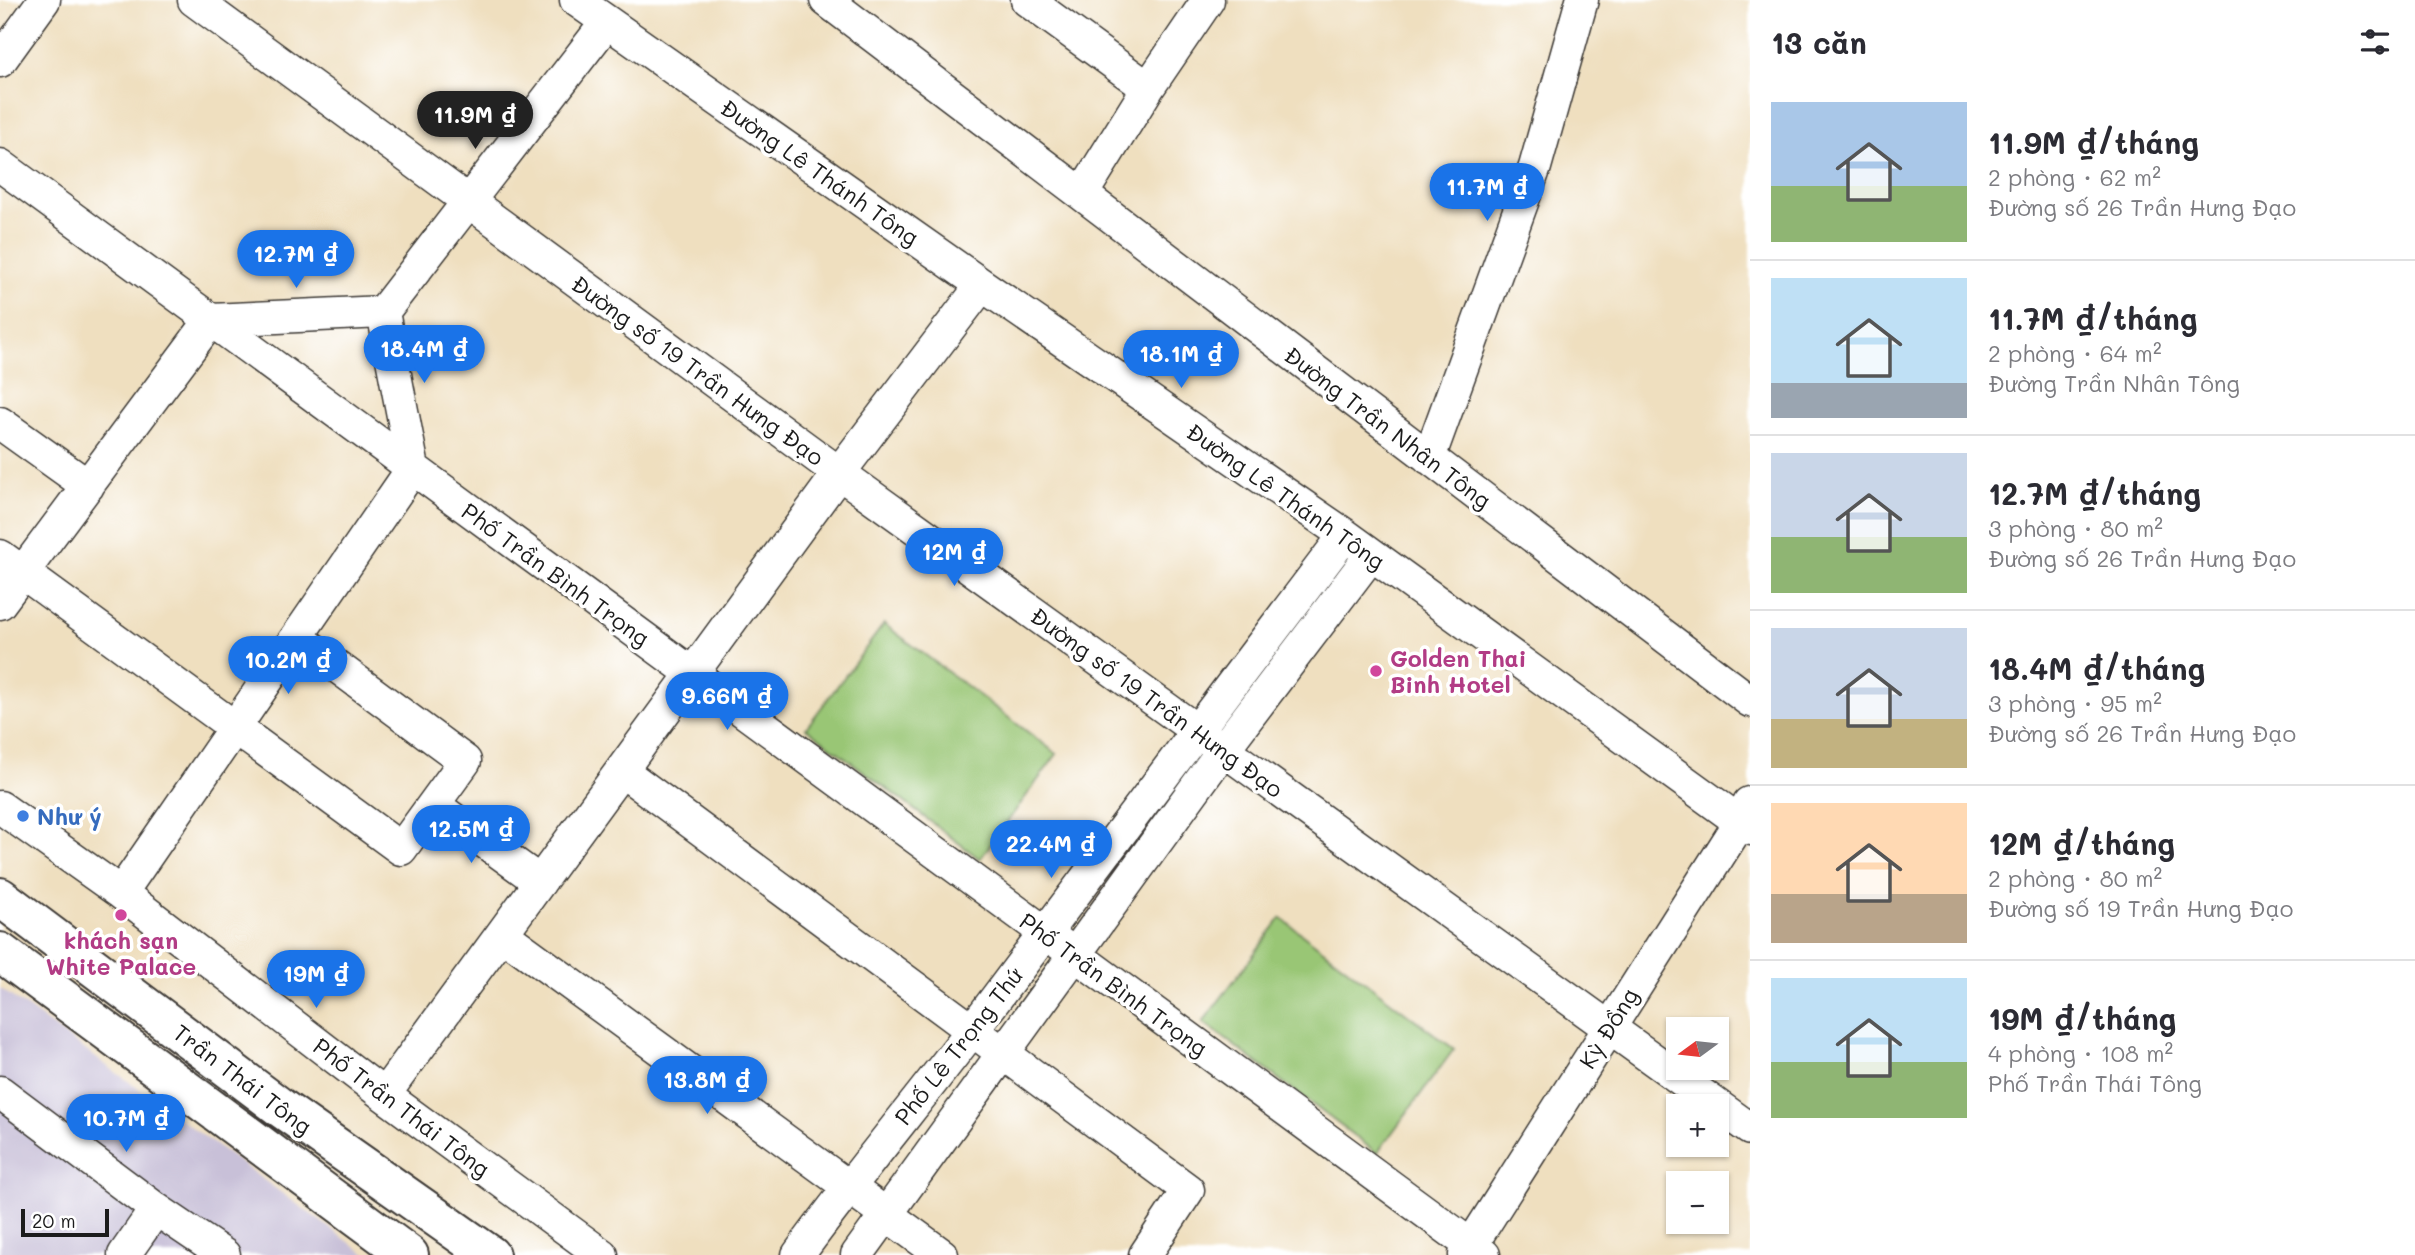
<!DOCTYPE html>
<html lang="vi">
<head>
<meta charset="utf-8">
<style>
	:root { --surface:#fff; --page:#f2f2f3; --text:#2b2b33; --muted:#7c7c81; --line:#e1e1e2; --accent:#1a73e8 }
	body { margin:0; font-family:Mali,sans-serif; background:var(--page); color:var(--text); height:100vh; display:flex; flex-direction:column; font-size:26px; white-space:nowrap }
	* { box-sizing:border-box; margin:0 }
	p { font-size:23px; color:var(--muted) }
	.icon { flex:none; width:38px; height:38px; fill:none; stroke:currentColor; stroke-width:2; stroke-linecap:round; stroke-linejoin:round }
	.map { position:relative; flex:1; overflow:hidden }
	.sheet { display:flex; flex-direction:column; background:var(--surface); width:665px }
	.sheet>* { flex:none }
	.needle { width:46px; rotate:255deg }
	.fabs { position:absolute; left:1666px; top:1017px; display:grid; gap:14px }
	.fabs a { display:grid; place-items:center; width:63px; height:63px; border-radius:0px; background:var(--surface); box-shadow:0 2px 5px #0004; font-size:35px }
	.scale { position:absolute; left:21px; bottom:18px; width:88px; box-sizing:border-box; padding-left:7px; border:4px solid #1c1c1c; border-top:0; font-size:19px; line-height:24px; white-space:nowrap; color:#1c1c1c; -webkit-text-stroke:5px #fff; paint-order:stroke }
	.price { position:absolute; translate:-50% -60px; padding:0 16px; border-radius:24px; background:var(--accent); color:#fff; font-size:23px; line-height:46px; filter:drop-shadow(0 2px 4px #0008) }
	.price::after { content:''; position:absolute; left:50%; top:42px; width:21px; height:16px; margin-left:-10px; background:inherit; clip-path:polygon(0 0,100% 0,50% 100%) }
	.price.selected { background:#222; color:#fff }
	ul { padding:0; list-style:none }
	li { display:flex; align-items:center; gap:21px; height:175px; padding:0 21px }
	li+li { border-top:2px solid var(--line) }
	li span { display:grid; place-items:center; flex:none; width:196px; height:140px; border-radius:0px; color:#555 }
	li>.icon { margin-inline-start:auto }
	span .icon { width:84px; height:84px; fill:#fffc; stroke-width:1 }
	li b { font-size:30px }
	h2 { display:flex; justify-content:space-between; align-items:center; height:84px; padding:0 21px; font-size:30px }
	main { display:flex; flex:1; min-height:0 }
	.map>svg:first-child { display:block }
	.industrial { fill:#c8c0d8 }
	.green { fill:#99c674; stroke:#5a7148; stroke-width:2 }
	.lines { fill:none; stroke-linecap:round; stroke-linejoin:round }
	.minor-casing { stroke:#3c3934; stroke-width:35 }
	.major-casing { stroke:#3c3934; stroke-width:42 }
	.minor { stroke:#fff; stroke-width:32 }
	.major { stroke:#fff; stroke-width:38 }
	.hotel-dot { fill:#d1479c; stroke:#fff; stroke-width:2.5 }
	.shop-dot { fill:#3f7fe0; stroke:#fff; stroke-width:2.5 }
	.labels { text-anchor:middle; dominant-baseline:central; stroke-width:7; stroke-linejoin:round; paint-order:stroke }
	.street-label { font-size:23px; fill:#1c1c1c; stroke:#fff }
	.hotel-label { font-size:23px; font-weight:bold; fill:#b23c85; stroke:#fff; text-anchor:start }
	.shop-label { font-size:23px; font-weight:bold; fill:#366cbe; stroke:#fff; text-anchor:start }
</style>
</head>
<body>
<main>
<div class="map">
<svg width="1750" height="1255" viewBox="0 0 1750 1255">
	<rect width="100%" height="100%" fill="#fff"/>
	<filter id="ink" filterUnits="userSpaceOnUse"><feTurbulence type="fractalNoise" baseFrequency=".0143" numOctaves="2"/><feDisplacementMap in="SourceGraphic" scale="14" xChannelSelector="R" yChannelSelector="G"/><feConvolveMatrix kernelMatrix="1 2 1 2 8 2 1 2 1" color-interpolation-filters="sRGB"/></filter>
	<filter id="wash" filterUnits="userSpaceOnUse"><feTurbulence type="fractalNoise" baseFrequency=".00686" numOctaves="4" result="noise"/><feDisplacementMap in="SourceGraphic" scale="28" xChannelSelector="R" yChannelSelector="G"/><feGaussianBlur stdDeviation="1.57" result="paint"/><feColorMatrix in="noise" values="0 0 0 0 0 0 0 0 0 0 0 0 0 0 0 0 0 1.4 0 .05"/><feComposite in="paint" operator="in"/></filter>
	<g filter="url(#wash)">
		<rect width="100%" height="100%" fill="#efdfbf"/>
		<path class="industrial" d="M0 988 367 1255H0Z"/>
		<path class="green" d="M884 624 1057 754 980 859 806 728Z
			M1281 918 1454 1049 1377 1153 1203 1022Z"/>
	</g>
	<g filter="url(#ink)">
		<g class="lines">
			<g class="minor-casing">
				<path id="minor" d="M194 0 839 473 1750 1129
					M576 0 982 285 1345 535 1750 829
					M826 0 1750 701
					M1027 0 1148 88
					M0 61 44 0
					M0 165 1484 1255
					M1082 194 1148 88 1208 0
					M0 423 88 486
					M1429 458 1535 167 1582 0
					M0 556 401 849 465 761 297 637
					M0 603 211 320 383 312
					M622 771 1188 1190 1145 1255
					M434 805 540 882
					M0 807 121 893 384 1095 602 1255
					M121 893 413 468 383 312 607 22
					M502 934 942 1255
					M0 1092 156 1209 224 1255
					M384 1095 839 473 982 285
					M124 1255 156 1209
					M798 1255C854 1178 915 1105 973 1029 1097 865 1220 699 1345 535
					M857 1255 1223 750 1371 555
					M1465 1255 1741 821 1749 803"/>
			</g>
			<g class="major-casing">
				<path id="major" d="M0 897 281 1108 490 1255
					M0 952 409 1255"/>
			</g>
			<use href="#minor" class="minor"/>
			<use href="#major" class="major"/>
		</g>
	</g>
	<g class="hotel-dot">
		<circle cx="1376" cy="671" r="7"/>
		<circle cx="121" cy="915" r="7"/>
	</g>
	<circle class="shop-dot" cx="23" cy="816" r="7"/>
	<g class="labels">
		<g class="street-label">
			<text transform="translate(820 172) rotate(35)">Đường Lê Thánh Tông</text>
			<text transform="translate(698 370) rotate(36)">Đường số 19 Trần Hưng Đạo</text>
			<text transform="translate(1388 427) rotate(37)">Đường Trần Nhân Tông</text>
			<text transform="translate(1286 496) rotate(35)">Đường Lê Thánh Tông</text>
			<text transform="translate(556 574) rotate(36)">Phố Trần Bình Trọng</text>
			<text transform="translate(1157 702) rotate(36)">Đường số 19 Trần Hưng Đạo</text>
			<text transform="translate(1114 984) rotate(36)">Phố Trần Bình Trọng</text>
			<text transform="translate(1608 1028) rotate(-58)">Kỳ Đồng</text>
			<text transform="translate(958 1046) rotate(-52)">Phố Lê Trọng Thứ</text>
			<text transform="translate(243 1079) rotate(37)">Trần Thái Tông</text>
			<text transform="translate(402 1107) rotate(37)">Phố Trần Thái Tông</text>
		</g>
		<g class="hotel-label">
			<text x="1390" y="658">Golden Thai<tspan x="1390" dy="26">Binh Hotel</tspan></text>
			<text x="121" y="940" text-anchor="middle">khách sạn<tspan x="121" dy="26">White Palace</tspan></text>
		</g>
		<g class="shop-label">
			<text x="37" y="816">Như ý</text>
		</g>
	</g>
</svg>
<div class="fabs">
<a><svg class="needle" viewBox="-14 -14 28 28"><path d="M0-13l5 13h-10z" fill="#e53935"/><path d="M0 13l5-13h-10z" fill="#7c7c81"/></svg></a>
<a>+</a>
<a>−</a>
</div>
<div class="scale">20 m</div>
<b class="price selected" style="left:475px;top:151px">11.9M ₫</b>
<b class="price" style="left:1487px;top:223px">11.7M ₫</b>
<b class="price" style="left:296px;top:290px">12.7M ₫</b>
<b class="price" style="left:424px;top:385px">18.4M ₫</b>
<b class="price" style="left:1181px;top:390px">18.1M ₫</b>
<b class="price" style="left:954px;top:588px">12M ₫</b>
<b class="price" style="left:288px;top:696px">10.2M ₫</b>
<b class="price" style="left:727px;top:732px">9.66M ₫</b>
<b class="price" style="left:471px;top:865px">12.5M ₫</b>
<b class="price" style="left:1051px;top:880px">22.4M ₫</b>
<b class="price" style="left:316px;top:1010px">19M ₫</b>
<b class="price" style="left:707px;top:1116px">13.8M ₫</b>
<b class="price" style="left:126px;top:1154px">10.7M ₫</b>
</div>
<section class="sheet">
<h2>13 căn<svg class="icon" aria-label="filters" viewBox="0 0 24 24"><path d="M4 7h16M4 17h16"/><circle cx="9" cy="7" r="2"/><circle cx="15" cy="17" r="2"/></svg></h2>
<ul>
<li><span style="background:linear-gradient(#a9c7e8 60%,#8fb573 0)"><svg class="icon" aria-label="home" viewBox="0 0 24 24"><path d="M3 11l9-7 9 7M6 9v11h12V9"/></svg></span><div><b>11.9M ₫/tháng</b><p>2 phòng · 62 m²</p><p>Đường số 26 Trần Hưng Đạo</p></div></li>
<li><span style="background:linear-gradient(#bfe0f5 75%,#9aa5b1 0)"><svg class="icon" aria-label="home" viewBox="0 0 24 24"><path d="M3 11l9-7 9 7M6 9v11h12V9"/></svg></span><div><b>11.7M ₫/tháng</b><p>2 phòng · 64 m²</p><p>Đường Trần Nhân Tông</p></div></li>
<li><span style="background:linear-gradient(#c9d6e8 60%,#8fb573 0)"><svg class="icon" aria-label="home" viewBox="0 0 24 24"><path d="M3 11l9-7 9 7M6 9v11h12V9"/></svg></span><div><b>12.7M ₫/tháng</b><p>3 phòng · 80 m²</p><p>Đường số 26 Trần Hưng Đạo</p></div></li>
<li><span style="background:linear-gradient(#c9d6e8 65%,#c2b280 0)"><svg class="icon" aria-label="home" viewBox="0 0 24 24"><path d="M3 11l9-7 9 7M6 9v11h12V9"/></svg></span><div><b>18.4M ₫/tháng</b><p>3 phòng · 95 m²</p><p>Đường số 26 Trần Hưng Đạo</p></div></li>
<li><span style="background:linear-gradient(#ffd9b3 65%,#b9a48a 0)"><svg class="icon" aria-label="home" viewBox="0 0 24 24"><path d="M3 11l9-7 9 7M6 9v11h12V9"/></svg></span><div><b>12M ₫/tháng</b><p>2 phòng · 80 m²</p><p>Đường số 19 Trần Hưng Đạo</p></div></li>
<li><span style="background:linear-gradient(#bfe0f5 60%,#8fb573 0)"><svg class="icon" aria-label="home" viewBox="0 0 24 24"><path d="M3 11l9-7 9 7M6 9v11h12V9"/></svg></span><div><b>19M ₫/tháng</b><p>4 phòng · 108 m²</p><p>Phố Trần Thái Tông</p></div></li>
</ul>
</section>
</main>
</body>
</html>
